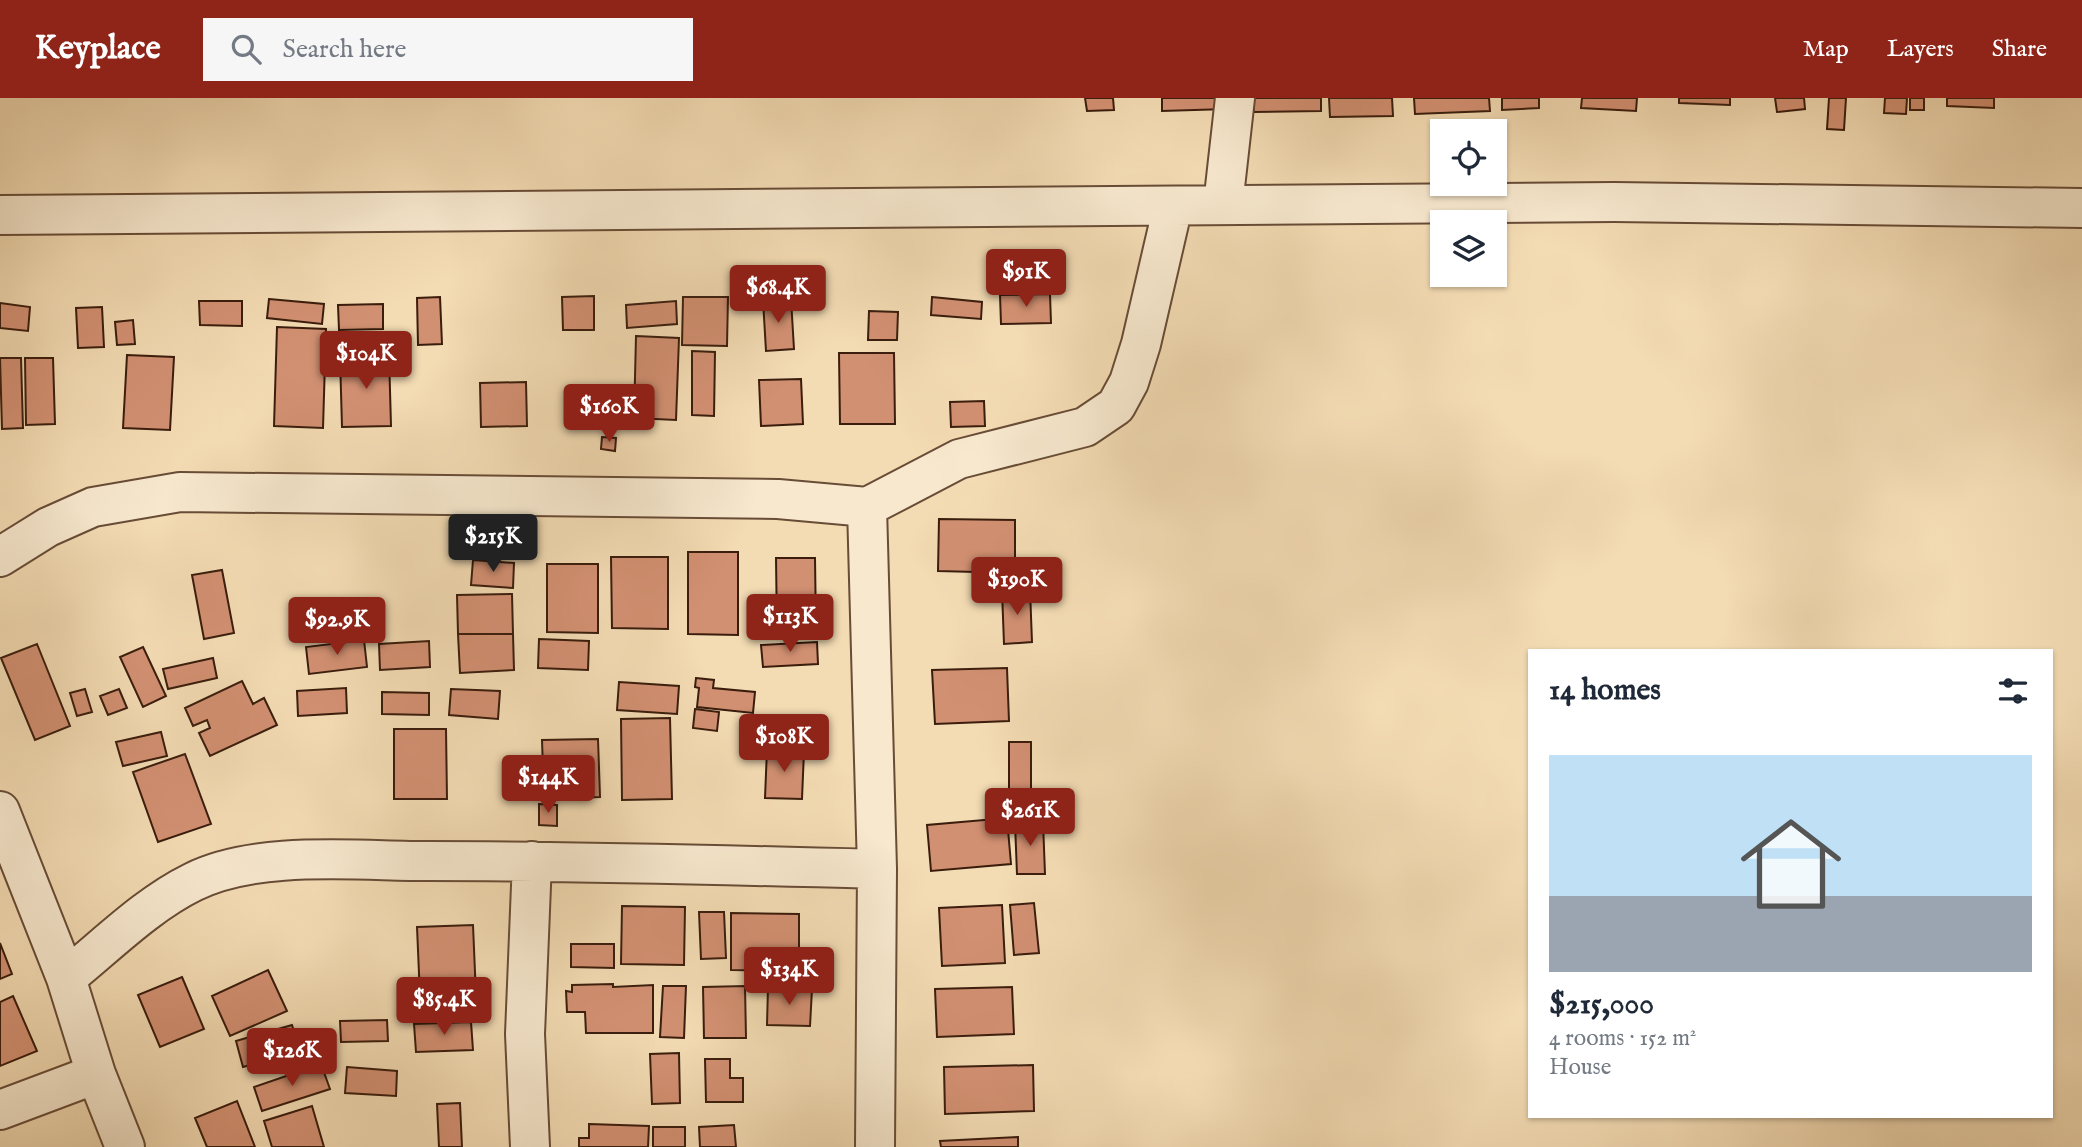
<!DOCTYPE html>
<html lang="en">
<head>
<meta charset="utf-8">
<style>
	:root { --surface:#fff; --page:#f6f6f7; --text:#1f2937; --muted:#747a83; --line:#e0e1e3; --accent:#8f2418 }
	body { margin:0; font-family:"IM FELL English",serif; background:var(--page); color:var(--text); height:100vh; display:flex; flex-direction:column; font-size:26px; white-space:nowrap }
	* { box-sizing:border-box; margin:0 }
	p { font-size:23px; color:var(--muted) }
	.icon { flex:none; width:38px; height:38px; fill:none; stroke:currentColor; stroke-width:2; stroke-linecap:round; stroke-linejoin:round }
	.map { position:relative; flex:1; overflow:hidden }
	.side { position:absolute; left:1528px; top:551px; width:525px; height:469px; display:flex; flex-direction:column; background:var(--surface); border-radius:0px; box-shadow:0 2px 5px #0004 }
	.side>* { flex:none }
	.buttons { position:absolute; left:1430px; top:21px; display:grid; gap:14px }
	.buttons a { display:grid; place-items:center; width:77px; height:77px; border-radius:0px; background:var(--surface); box-shadow:0 2px 5px #0004; font-size:35px }
	.price { position:absolute; translate:-50% -60px; padding:0 16px; border-radius:7px; background:var(--accent); color:#fff; font-size:23px; line-height:46px; filter:drop-shadow(0 2px 4px #0008) }
	.price::after { content:''; position:absolute; left:50%; top:42px; width:21px; height:16px; margin-left:-10px; background:inherit; clip-path:polygon(0 0,100% 0,50% 100%) }
	.price.current { background:#222; color:#fff }
	ul { padding:0; list-style:none }
	li { display:grid; align-content:center; gap:14px; height:371px; padding:0 21px }
	li+li { border-top:2px solid var(--line) }
	li span { display:grid; place-items:center; height:217px; border-radius:0px; color:#555 }
	li>.icon { margin-inline-start:auto }
	span .icon { width:126px; height:126px; fill:#fffc; stroke-width:1 }
	li b { font-size:30px }
	h2 { display:flex; justify-content:space-between; align-items:center; height:84px; padding:0 21px; font-size:30px }
	header { display:flex; align-items:center; gap:42px; box-sizing:border-box; height:98px; padding:0 35px; background:var(--accent); color:#fff }
	header strong { font-size:33px }
	nav { display:flex; gap:38px; margin-inline-start:auto; font-size:24px }
	.search { width:490px; height:63px; background:var(--page); display:flex; align-items:center; gap:18px; box-sizing:border-box; padding:0 24px; border-radius:0px; color:var(--muted); font-size:26px }
	.map>svg:first-child { display:block }
	.building { fill:#d29072; stroke:#3a1d0d; stroke-width:2 }
	.lines { fill:none; stroke-linecap:round; stroke-linejoin:round }
	.minor-casing { stroke:#684c36; stroke-width:42 }
	.minor { stroke:#f7e8ce; stroke-width:38 }
</style>
</head>
<body>
<header>
<strong>Keyplace</strong>
<div class="search"><svg class="icon" aria-label="search" viewBox="0 0 24 24"><circle cx="10" cy="10" r="6"/><path d="M15 15l6 6"/></svg>Search here</div>
<nav><a>Map</a><a>Layers</a><a>Share</a></nav>
</header>
<div class="map">
<svg width="2082" height="1049" viewBox="0 0 2082 1049">
	<rect width="100%" height="100%" fill="#f3dbb3"/>
	<filter id="stains"><feTurbulence type="fractalNoise" baseFrequency=".00286" numOctaves="4"/><feColorMatrix values="0 0 0 0 .2 0 0 0 0 .09 0 0 0 0 .02 0 0 0 .5 -.17"/></filter>
	<radialGradient id="worn" r=".72"><stop offset=".6" stop-color="#630" stop-opacity="0"/><stop offset="1" stop-color="#630" stop-opacity=".3"/></radialGradient>
	<path class="building" d="M1085 0H1113L1114 12 1087 13Z
		M1162 0H1226L1227 11 1162 13Z
		M1253 0H1321V13L1254 14Z
		M1329 0H1392L1393 18 1330 19Z
		M1414 0H1489L1490 13 1415 16Z
		M1502 0H1539V10L1502 12Z
		M1582 0H1637L1636 13 1581 10Z
		M1679 0H1730V7L1679 5Z
		M1775 0H1804L1805 11 1777 14Z
		M1829 0H1846L1844 32 1827 31Z
		M1885 0H1907L1906 16 1884 15Z
		M1910 0H1924V12H1910Z
		M1947 0H1994V10L1947 8Z
		M1050 196 1051 225 1001 226 1000 197Z
		M594 198V232H563L562 199Z
		M440 199 442 246 418 247 417 200Z
		M683 199H728L727 248 682 247Z
		M932 199 982 204 981 221 931 217Z
		M269 201 324 206 322 226 267 220Z
		M791 201 794 251 766 253 763 202Z
		M199 203H242V228L200 227Z
		M676 203 677 226 627 230 626 207Z
		M0 205 30 209 28 233 0 230Z
		M383 206V231L339 232 338 207Z
		M102 209 104 249 78 250 76 210Z
		M869 213 898 214 897 242H868Z
		M133 222 135 246 117 247 115 224Z
		M277 229 326 231 323 330 274 328Z
		M636 238 679 240 676 322 634 320Z
		M692 253 715 254 714 318 692 317Z
		M839 255H894L895 326H840Z
		M127 257 174 259 170 332 123 330Z
		M389 257 391 328 342 329 340 259Z
		M0 260H21L23 330 2 331Z
		M25 260H53L55 326 26 327Z
		M801 281 803 326 761 328 759 282Z
		M526 284 527 328 481 329 480 285Z
		M984 303 985 328 951 329 950 304Z
		M602 339 616 340 615 353 601 351Z
		M939 421 1015 422V475L938 473Z
		M688 454H738V537L688 536Z
		M611 459H668V531L612 530Z
		M776 460H815L816 532 777 533Z
		M473 462 514 465 513 490 471 487Z
		M547 466H598V535L547 534Z
		M222 472 234 535 204 541 192 477Z
		M1030 492 1032 544 1004 546 1002 493Z
		M512 496 513 536H458L457 497Z
		M458 536H513L514 572 460 575Z
		M539 541 589 543 588 572 538 570Z
		M364 542 367 569 309 576 306 549Z
		M429 543 430 569 380 572 379 546Z
		M817 544 818 566 763 569 761 547Z
		M37 546 70 628 35 642 1 560Z
		M143 549 166 598 143 609 120 559Z
		M213 560 217 580 168 591 163 571Z
		M1007 570 1009 623 935 626 932 572Z
		M696 580 714 582 713 590 755 594 753 615 697 609 699 590 695 589Z
		M242 583 253 606 264 600 277 627 210 658 199 635 210 630 207 622 193 628 185 610Z
		M619 584 679 588 677 616 617 612Z
		M346 590 347 615 298 618 297 593Z
		M85 591 92 614 77 618 70 595Z
		M119 591 127 610 108 617 100 598Z
		M451 591 500 593 498 621 449 617Z
		M382 594 429 595V617L382 616Z
		M695 611 719 614 717 633 693 630Z
		M670 620 672 701 622 702 621 621Z
		M394 631H446L447 701H394Z
		M161 634 167 658 123 668 116 644Z
		M598 641 600 699 544 701 542 642Z
		M1009 644H1031V694H1009Z
		M767 651 804 653 802 701 765 700Z
		M185 656 211 726 158 744 133 674Z
		M539 706 557 707V728L539 727Z
		M1007 720 1011 766 931 773 927 727Z
		M1043 724 1045 776H1017L1015 725Z
		M1034 805 1039 855 1014 857 1010 807Z
		M1002 807 1005 865 942 868 939 810Z
		M622 808 685 809 684 867 621 866Z
		M699 814H724L726 860 701 861Z
		M731 815 799 816V873L731 872Z
		M473 827 476 898 420 899 417 829Z
		M0 845 12 876 0 881Z
		M571 846H614V870L571 869Z
		M268 872 287 913 230 938 212 898Z
		M182 879 204 931 160 949 138 897Z
		M613 886V889L653 887V935H586L585 914H567L566 893 572 894V887Z
		M663 888H686L684 940 660 939Z
		M745 888 746 940H704L703 889Z
		M768 889 812 891 810 928 767 927Z
		M1012 889 1014 936 937 939 935 891Z
		M13 898 37 953 0 968V904Z
		M387 922 388 943 341 944 340 923Z
		M471 924 473 952 416 954 414 926Z
		M292 927 300 953 243 969 236 943Z
		M679 955 680 1005 652 1006 650 956Z
		M705 961H730V980H743V1004H706Z
		M321 966 330 991 262 1013 254 989Z
		M1033 967 1034 1013 945 1016 944 969Z
		M347 969 397 973 396 998 345 995Z
		M237 1003 255 1049H207L195 1020Z
		M460 1005 462 1049H439L437 1006Z
		M312 1008 324 1049H272L264 1023Z
		M589 1026 649 1028 648 1049H579V1040H589Z
		M734 1027 736 1049H700L699 1029Z
		M653 1029H685V1049H653Z
		M1018 1039V1049H941L940 1043Z"/>
	<g class="lines">
		<g class="minor-casing">
			<path id="minor" d="M1223 107 1235 0
				M0 117 1614 104 2082 110
				M867 409 877 771 875 1049
				M0 459 48 429 93 409 180 394 778 401 867 409 959 361 1085 329 1116 308 1129 284 1141 246 1173 108
				M0 713 66 880 96 976 125 1049
				M66 880C106 848 146 807 193 784 257 752 357 763 428 763 577 763 727 767 877 771
				M0 1012 96 976
				M530 1049 525 936 532 763"/>
		</g>
		<use href="#minor" class="minor"/>
	</g>
	<rect width="100%" height="100%" filter="url(#stains)"/>
	<rect width="100%" height="100%" fill="url(#worn)"/>
</svg>
<div class="buttons">
<a><svg class="icon" aria-label="locate" viewBox="0 0 24 24"><circle cx="12" cy="12" r="6"/><path d="M12 2v4M12 18v4M2 12h4M18 12h4"/></svg></a>
<a><svg class="icon" aria-label="layers" viewBox="0 0 24 24"><path d="M12 4l9 5-9 5-9-5zM3 14l9 5 9-5"/></svg></a>
</div>
<b class="price" style="left:1026px;top:211px">$91K</b>
<b class="price" style="left:778px;top:227px">$68.4K</b>
<b class="price" style="left:366px;top:293px">$104K</b>
<b class="price" style="left:609px;top:346px">$160K</b>
<b class="price current" style="left:493px;top:476px">$215K</b>
<b class="price" style="left:1017px;top:519px">$190K</b>
<b class="price" style="left:790px;top:556px">$113K</b>
<b class="price" style="left:337px;top:559px">$92.9K</b>
<b class="price" style="left:784px;top:676px">$108K</b>
<b class="price" style="left:548px;top:717px">$144K</b>
<b class="price" style="left:1030px;top:750px">$261K</b>
<b class="price" style="left:789px;top:909px">$134K</b>
<b class="price" style="left:444px;top:939px">$85.4K</b>
<b class="price" style="left:292px;top:990px">$126K</b>
<section class="side">
<h2>14 homes<svg class="icon" aria-label="filters" viewBox="0 0 24 24"><path d="M4 7h16M4 17h16"/><circle cx="9" cy="7" r="2"/><circle cx="15" cy="17" r="2"/></svg></h2>
<ul>
<li><span style="background:linear-gradient(#bfe0f5 65%,#9aa5b1 0)"><svg class="icon" aria-label="home" viewBox="0 0 24 24"><path d="M3 11l9-7 9 7M6 9v11h12V9"/></svg></span><div><b>$215,000</b><p>4 rooms · 152 m²</p><p>House</p></div></li>
</ul>
</section>
</div>
</body>
</html>
